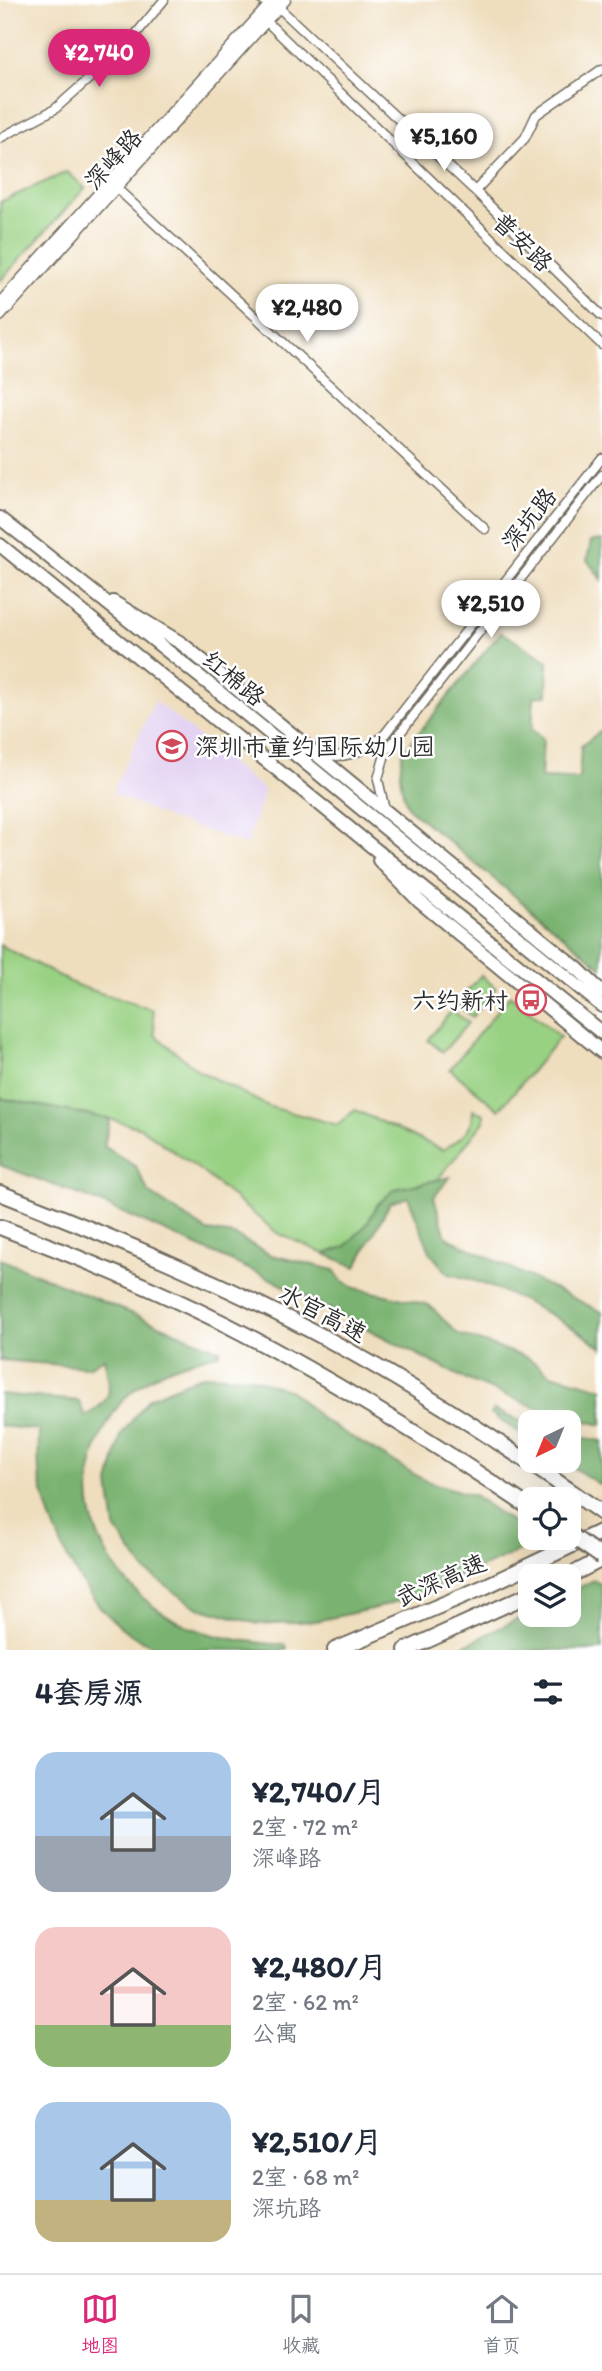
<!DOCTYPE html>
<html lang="zh">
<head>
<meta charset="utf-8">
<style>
	:root { --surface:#fff; --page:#f2f2f3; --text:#1f2937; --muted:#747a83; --line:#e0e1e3; --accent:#db2777 }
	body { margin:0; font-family:Itim,"LXGW WenKai TC",sans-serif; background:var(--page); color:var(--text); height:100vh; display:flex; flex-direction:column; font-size:26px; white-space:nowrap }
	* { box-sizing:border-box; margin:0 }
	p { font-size:23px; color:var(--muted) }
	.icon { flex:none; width:38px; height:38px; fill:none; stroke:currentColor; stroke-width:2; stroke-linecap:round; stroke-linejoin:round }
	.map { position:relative; height:1650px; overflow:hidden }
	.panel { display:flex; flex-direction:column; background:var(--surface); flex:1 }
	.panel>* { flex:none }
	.needle { width:46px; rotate:223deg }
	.controls { position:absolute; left:518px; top:1410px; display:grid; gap:14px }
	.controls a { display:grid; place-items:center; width:63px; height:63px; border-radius:14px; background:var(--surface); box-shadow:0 7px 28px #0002; font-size:35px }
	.price { position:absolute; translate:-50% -60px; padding:0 16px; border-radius:24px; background:#fff; color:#222; font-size:23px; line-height:46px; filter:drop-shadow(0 2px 4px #0008) }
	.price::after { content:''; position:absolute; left:50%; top:42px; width:21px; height:16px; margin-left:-10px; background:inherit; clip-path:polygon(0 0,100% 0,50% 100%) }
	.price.current { background:var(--accent); color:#fff }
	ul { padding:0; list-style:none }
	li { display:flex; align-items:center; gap:21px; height:175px; padding:0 35px }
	li span { display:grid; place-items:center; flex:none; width:196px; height:140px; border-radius:21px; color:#555 }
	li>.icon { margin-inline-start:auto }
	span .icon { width:84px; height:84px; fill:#fffc; stroke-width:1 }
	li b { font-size:30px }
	h2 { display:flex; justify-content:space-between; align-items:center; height:84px; padding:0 35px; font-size:30px }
	.dock { display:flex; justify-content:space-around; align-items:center; height:98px; border-top:2px solid var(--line); background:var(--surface); font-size:19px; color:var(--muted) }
	.dock a { display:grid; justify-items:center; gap:4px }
	.dock .current { color:var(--accent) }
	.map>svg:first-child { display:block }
	.built { fill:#e3d3f2 }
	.green { fill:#99d183; stroke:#627e57; stroke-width:2 }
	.forest { fill:#7ab371; stroke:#526f4e; stroke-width:2 }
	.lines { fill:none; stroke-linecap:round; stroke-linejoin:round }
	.minor-casing { stroke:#706a5e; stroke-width:11 }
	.tertiary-casing { stroke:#706a5e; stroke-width:13 }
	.primary-casing { stroke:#706a5e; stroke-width:16 }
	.motorway-casing { stroke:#706a5e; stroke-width:18 }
	.minor { stroke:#fff; stroke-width:8 }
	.tertiary { stroke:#fff; stroke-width:10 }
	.primary { stroke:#fff; stroke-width:12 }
	.motorway { stroke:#fff; stroke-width:14 }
	.motorway-bridge-casing { stroke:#706a5e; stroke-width:18; stroke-linecap:butt }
	.motorway-bridge { stroke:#fff; stroke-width:14 }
	.labels { text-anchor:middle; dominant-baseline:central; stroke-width:5; stroke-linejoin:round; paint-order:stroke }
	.street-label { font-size:24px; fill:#2b2b2b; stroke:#fff }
	.poi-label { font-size:24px; fill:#2b2b2b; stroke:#fff; text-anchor:start }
</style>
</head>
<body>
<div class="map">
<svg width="602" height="1650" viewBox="0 0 602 1650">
	<rect width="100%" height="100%" fill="#fff"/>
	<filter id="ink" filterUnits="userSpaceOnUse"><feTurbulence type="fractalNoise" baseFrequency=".0143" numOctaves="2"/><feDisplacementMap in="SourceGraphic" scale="14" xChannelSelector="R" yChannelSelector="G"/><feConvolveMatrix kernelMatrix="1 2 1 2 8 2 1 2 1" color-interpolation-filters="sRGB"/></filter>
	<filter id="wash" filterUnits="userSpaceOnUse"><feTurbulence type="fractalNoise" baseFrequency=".00686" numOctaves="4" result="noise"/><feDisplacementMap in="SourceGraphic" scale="28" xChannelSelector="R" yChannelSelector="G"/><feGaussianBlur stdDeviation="1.57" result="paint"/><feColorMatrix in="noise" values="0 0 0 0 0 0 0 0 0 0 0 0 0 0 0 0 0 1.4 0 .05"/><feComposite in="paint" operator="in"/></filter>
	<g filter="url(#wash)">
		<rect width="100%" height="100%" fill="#efdebe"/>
		<path class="built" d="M155 701 264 790 247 845 165 817 112 793Z"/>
		<path class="green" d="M67 172 85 188 0 281V202Z
			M0 945 76 985 153 1010 155 1035 199 1071 270 1107 338 1125 355 1110 443 1150C460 1139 473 1132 473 1110L484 1114V1122L437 1180 395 1189 378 1204 367 1224 345 1247 325 1254 277 1233 201 1171 141 1128 110 1119 0 1098Z
			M481 975 496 988 472 1017 456 1004Z
			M510 995 560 1037 499 1110 450 1069Z
			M452 1010 468 1023 443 1052 428 1040Z"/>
		<path class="forest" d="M602 540V580L587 560 591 541Z
			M501 632 548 661 547 695 534 697 532 730 543 738 541 778 579 779 581 746 602 730V968L409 809C400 789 398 773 403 752Z
			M0 1098 110 1119 104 1146 136 1167 149 1193 207 1231 234 1235 271 1255 334 1270 341 1280 355 1288 429 1305 458 1334 528 1358 551 1374 602 1388V1425L542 1410 463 1378 269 1278 94 1200 0 1165Z
			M450 1177 434 1197 446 1237 602 1312V1348C566 1320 493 1282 448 1274L431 1254 408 1197 390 1203 356 1267 325 1254 345 1247 367 1224 378 1204 395 1189Z
			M0 1259 220 1350 219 1354C185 1361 154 1371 128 1395 118 1404 110 1418 104 1430 65 1503 107 1585 177 1621 211 1639 249 1642 286 1645L287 1650C258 1650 229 1650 201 1650 191 1650 178 1650 169 1650 97 1636 53 1543 40 1479 37 1463 39 1446 39 1430L0 1426V1394L79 1401 85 1416C116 1399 110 1389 104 1358L88 1367 0 1360Z
			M203 1375 250 1377 291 1391 323 1420 426 1481 475 1496 530 1535V1538L540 1542 428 1591 376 1608 316 1621 258 1624 195 1606 144 1570 115 1528 109 1484 121 1435 149 1398Z
			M494 1410 530 1425V1440L491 1414Z
			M569 1435 602 1441V1486L563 1461H569Z
			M594 1580 602 1585V1650H455L530 1613 569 1615V1593Z"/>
	</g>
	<g filter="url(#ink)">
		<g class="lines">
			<g class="minor-casing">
				<path id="minor" d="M261 0 276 6
					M275 4 475 191 602 316
					M266 21 602 345
					M0 138 55 109 127 45 164 0
					M112 184 485 529
					M475 191 525 138 536 115 602 69
					M316 751C341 763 367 751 385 734L602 458
					M384 806 378 779 386 751 602 475"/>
			</g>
			<g class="tertiary-casing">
				<path id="tertiary" d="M0 303 274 0
					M0 316 285 0"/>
			</g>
			<g class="primary-casing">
				<path id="primary" d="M0 518 219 692 602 1006
					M0 545 602 1033
					M113 602 181 643 579 970 602 992
					M379 860 419 901 602 1052"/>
			</g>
			<g class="motorway-casing">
				<path id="motorway" d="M0 1193C112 1237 223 1283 329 1340 424 1391 514 1451 602 1513
					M0 1227C76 1256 153 1288 225 1324 331 1378 431 1441 530 1508
					M567 1577 602 1559
					M335 1650 484 1587 602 1531
					M406 1650 530 1594"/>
			</g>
			<use href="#minor" class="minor"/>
			<use href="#tertiary" class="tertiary"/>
			<use href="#primary" class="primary"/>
			<use href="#motorway" class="motorway"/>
			<g class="motorway-bridge-casing">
				<path id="motorway-bridge" d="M569 1534 602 1557"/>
			</g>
			<use href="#motorway-bridge" class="motorway-bridge"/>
		</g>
	</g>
	<defs>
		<g id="school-ring" transform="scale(1.575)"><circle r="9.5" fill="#fff" stroke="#d1495b" stroke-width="1.5"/><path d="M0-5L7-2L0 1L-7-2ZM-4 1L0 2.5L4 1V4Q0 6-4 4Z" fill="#d1495b"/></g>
		<g id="bus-ring" transform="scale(1.575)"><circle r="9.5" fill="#fff" stroke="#d1495b" stroke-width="1.5"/><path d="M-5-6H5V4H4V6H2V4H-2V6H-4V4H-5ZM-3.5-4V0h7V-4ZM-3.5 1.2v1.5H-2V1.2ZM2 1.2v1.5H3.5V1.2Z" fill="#d1495b"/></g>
	</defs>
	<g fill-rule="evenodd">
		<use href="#school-ring" x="172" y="746"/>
		<use href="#bus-ring" x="531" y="1000"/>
	</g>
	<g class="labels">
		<g class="street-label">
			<text transform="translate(113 159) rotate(-48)">深峰路</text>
			<text transform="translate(523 242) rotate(44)">普安路</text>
			<text transform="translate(529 519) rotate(-52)">深坑路</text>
			<text transform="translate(234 678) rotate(39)">红棉路</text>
			<text transform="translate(323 1313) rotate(28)">水官高速</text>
			<text transform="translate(441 1580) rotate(-24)">武深高速</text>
		</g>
		<g class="poi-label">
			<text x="195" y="746">深圳市童约国际幼儿园</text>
			<text x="508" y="1000" text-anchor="end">六约新村</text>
		</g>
	</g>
</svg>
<div class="controls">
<a><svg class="needle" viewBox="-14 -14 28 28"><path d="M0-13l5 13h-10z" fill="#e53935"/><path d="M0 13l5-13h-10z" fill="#747a83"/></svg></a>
<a><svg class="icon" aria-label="locate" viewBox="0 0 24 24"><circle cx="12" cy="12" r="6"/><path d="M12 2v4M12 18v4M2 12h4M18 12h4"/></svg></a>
<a><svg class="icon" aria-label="layers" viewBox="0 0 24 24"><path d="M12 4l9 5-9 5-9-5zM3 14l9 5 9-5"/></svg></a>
</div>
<b class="price current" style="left:99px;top:89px">¥2,740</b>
<b class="price" style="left:444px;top:173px">¥5,160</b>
<b class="price" style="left:307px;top:344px">¥2,480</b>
<b class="price" style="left:491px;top:640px">¥2,510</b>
</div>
<section class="panel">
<h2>4套房源<svg class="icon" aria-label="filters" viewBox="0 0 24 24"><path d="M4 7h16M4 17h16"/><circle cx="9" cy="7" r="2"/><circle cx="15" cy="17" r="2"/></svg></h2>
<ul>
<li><span style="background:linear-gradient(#a9c7e8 60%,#9aa5b1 0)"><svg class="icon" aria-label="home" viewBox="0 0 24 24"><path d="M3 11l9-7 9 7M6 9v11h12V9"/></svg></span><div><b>¥2,740/月</b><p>2室 · 72 m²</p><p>深峰路</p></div></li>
<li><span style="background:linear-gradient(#f6c9c9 70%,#8fb573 0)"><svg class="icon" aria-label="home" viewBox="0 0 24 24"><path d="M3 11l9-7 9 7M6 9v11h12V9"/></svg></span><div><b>¥2,480/月</b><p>2室 · 62 m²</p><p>公寓</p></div></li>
<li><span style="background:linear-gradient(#a9c7e8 70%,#c2b280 0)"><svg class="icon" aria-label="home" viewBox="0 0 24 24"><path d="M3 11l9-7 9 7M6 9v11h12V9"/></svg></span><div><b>¥2,510/月</b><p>2室 · 68 m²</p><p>深坑路</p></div></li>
</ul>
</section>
<nav class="dock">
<a class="current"><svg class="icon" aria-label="map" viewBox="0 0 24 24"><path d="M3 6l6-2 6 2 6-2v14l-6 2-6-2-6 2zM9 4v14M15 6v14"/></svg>地图</a>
<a><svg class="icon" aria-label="saved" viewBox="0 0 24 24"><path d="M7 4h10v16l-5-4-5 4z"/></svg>收藏</a>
<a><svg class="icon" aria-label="home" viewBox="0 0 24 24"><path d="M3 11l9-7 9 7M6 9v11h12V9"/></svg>首页</a>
</nav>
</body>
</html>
